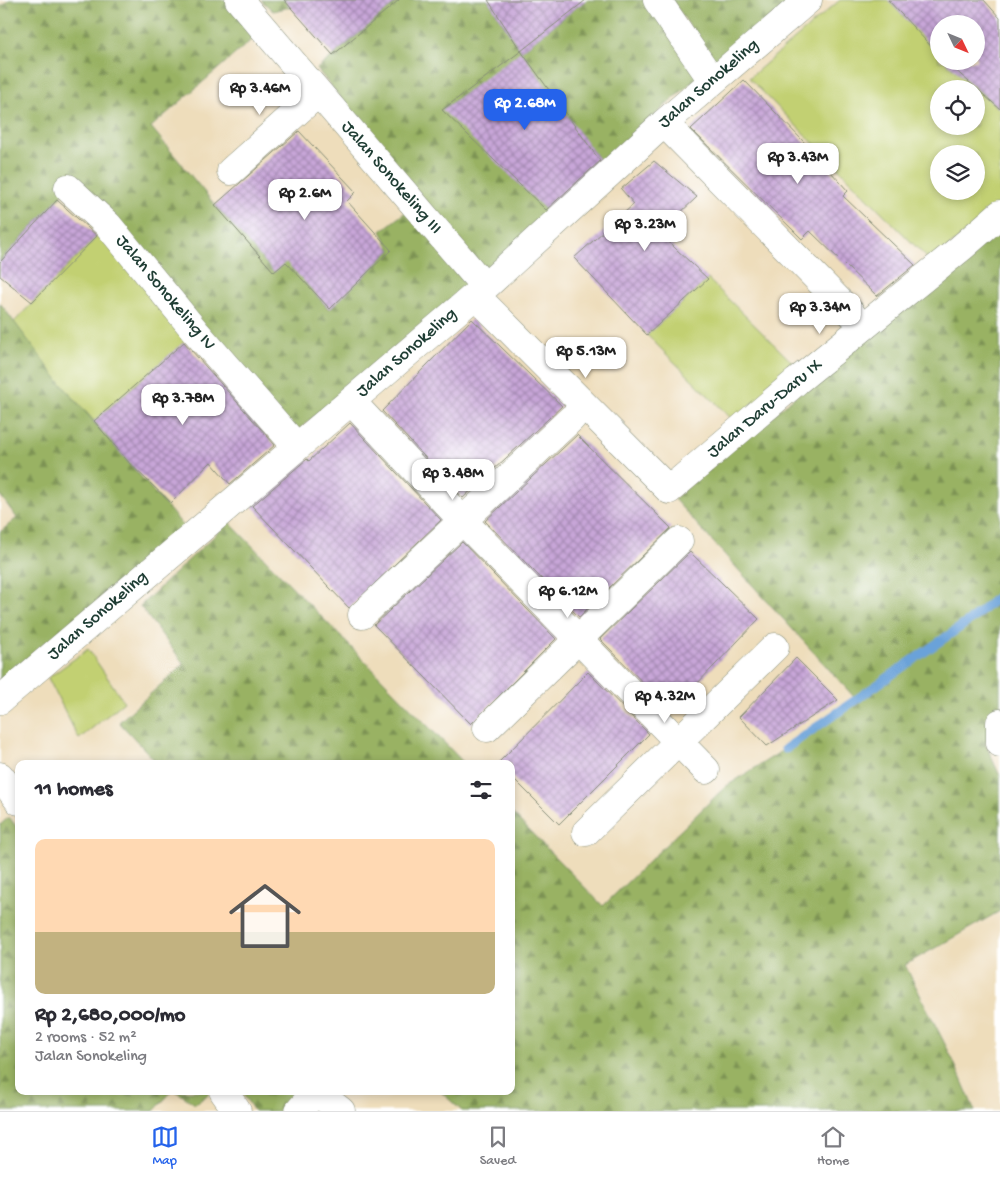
<!DOCTYPE html>
<html lang="en">
<head>
<meta charset="utf-8">
<style>
	:root { --surface:#fff; --page:#f7f7f7; --text:#2b2b33; --muted:#7c7c81; --line:#e1e1e2; --accent:#2563eb }
	body { margin:0; font-family:"Gochi Hand",sans-serif; background:var(--page); color:var(--text); height:100vh; display:flex; flex-direction:column; font-size:19px; white-space:nowrap }
	* { box-sizing:border-box; margin:0 }
	p { font-size:16px; color:var(--muted) }
	.icon { flex:none; width:28px; height:28px; fill:none; stroke:currentColor; stroke-width:2; stroke-linecap:round; stroke-linejoin:round }
	.map { position:relative; flex:1; overflow:hidden }
	.details { position:absolute; left:15px; top:760px; width:500px; height:335px; display:flex; flex-direction:column; background:var(--surface); border-radius:10px; box-shadow:0 2px 8px #0003 }
	.details>* { flex:none }
	.needle { width:32px; rotate:133deg }
	.buttons { position:absolute; left:930px; top:15px; display:grid; gap:10px }
	.buttons a { display:grid; place-items:center; width:55px; height:55px; border-radius:50%; background:var(--surface); box-shadow:0 2px 8px #0003; font-size:25px }
	.price { position:absolute; translate:-50% -42px; padding:0 11px; border-radius:10px; background:#fff; color:#222; font-size:16px; line-height:32px; filter:drop-shadow(0 1px 2px #0008) }
	.price::after { content:''; position:absolute; left:50%; top:30px; width:15px; height:11px; margin-left:-8px; background:inherit; clip-path:polygon(0 0,100% 0,50% 100%) }
	.price.active { background:var(--accent); color:#fff }
	ul { padding:0; list-style:none }
	li { display:grid; align-content:center; gap:10px; height:265px; padding:0 20px }
	li span { display:grid; place-items:center; height:155px; border-radius:10px; color:#555 }
	li>.icon { margin-inline-start:auto }
	span .icon { width:90px; height:90px; fill:#fffc; stroke-width:1 }
	li b { font-size:21px }
	h2 { display:flex; justify-content:space-between; align-items:center; height:60px; padding:0 20px; font-size:21px }
	.tab-bar { display:flex; justify-content:space-around; align-items:center; height:70px; border-top:1px solid var(--line); background:var(--surface); font-size:14px; color:var(--muted) }
	.tab-bar a { display:grid; justify-items:center; gap:2px }
	.tab-bar .active { color:var(--accent) }
	.map>svg:first-child { display:block }
	.grass { fill:#c2d072; stroke:#708653; fill-rule:evenodd }
	.forest { fill:url(#forest-firs); stroke:#5c784c }
	.lines { fill:none; stroke-linecap:round; stroke-linejoin:round }
	.stream { stroke:#6ba2d9; stroke-width:9 }
	.building { fill:url(#building-cross-hatch) }
	.minor-casing { stroke:#868d78; stroke-width:29 }
	.minor { stroke:#fff; stroke-width:28 }
	.labels { text-anchor:middle; dominant-baseline:central; stroke-width:4.5; stroke-linejoin:round; paint-order:stroke }
	.street-label { font-size:18px; fill:#1f3d34; stroke:#fff }
</style>
</head>
<body>
<div class="map">
<svg width="1000" height="1111" viewBox="0 0 1000 1111">
	<defs>
		<pattern id="forest-firs" width="22" height="20" patternUnits="userSpaceOnUse" patternTransform="scale(1.25)"><rect width="22" height="20" fill="#99b264"/><path d="M5 1l3.5 6h-7zM16 11l3.5 6h-7z" fill="#7c9253"/></pattern>
		<pattern id="building-cross-hatch" width="8" height="8" patternUnits="userSpaceOnUse" patternTransform="scale(1.25)"><rect width="8" height="8" fill="#c8a6d8"/><path d="M0 0l8 8M0 8l8-8" fill="none" stroke="#a288b0"/></pattern>
	</defs>
	<rect width="100%" height="100%" fill="#fff"/>
	<filter id="ink" filterUnits="userSpaceOnUse"><feTurbulence type="fractalNoise" baseFrequency=".02" numOctaves="2"/><feDisplacementMap in="SourceGraphic" scale="10" xChannelSelector="R" yChannelSelector="G"/><feConvolveMatrix kernelMatrix="1 2 1 2 8 2 1 2 1" color-interpolation-filters="sRGB"/></filter>
	<filter id="wash" filterUnits="userSpaceOnUse"><feTurbulence type="fractalNoise" baseFrequency=".0096" numOctaves="4" result="noise"/><feDisplacementMap in="SourceGraphic" scale="20" xChannelSelector="R" yChannelSelector="G"/><feGaussianBlur stdDeviation="1.12" result="paint"/><feColorMatrix in="noise" values="0 0 0 0 0 0 0 0 0 0 0 0 0 0 0 0 0 1.4 0 .05"/><feComposite in="paint" operator="in"/></filter>
	<g filter="url(#wash)">
		<rect width="100%" height="100%" fill="#edb"/>
		<path class="grass" d="M840 0H888L939 55V61H945L976 89H939V126H976V89L1000 109V203L931 262 749 78ZM939 154H976V191H939Z
			M108 225 196 332 94 421 57 379 14 322Z
			M708 279 805 375 741 428 647 335Z
			M88 649 124 702 79 739 48 678Z"/>
		<path class="forest" d="M9 0H239L264 29 151 127 215 205 274 272 296 252 320 271 305 283 329 309 391 250 381 231 407 211 471 282 296 432 68 188 0 262V7Z
			M261 0H298L290 7 273 11Z
			M399 0H488L521 51 586 0H645L700 75 601 163 522 53 443 109 547 211 488 277 317 69Z
			M672 0H792L716 65Z
			M1000 223V716L985 743 1000 776V911L905 965 953 1060 975 1111H462L440 1091H511V812L603 906 725 787 785 749 856 699 674 499Z
			M0 303 57 379 192 536 0 681V532L17 518 0 495Z
			M229 522 465 764H158L119 722 184 664 140 606Z
			M9 817 19 830V1091H172L154 1111H0V825Z
			M176 1091H209L210 1093 195 1104Z
			M241 1091H304L293 1111H254Z"/>
		<g class="lines">
			<path class="stream" d="M785 749 972 619 1000 595"/>
		</g>
		<g id="blocks">
			<path class="building" d="M284 0H399L333 55Z
				M488 0H586L521 51Z
				M888 0H984L1000 18V109L945 61H976V24H939V55Z
				M521 51 600 161 546 210 442 110Z
				M744 80 804 142 848 191 843 196 915 265 877 296 810 231 802 239 691 129Z
				M299 131 356 192 347 201 391 250 330 309 286 262 274 272 215 205Z
				M654 161 697 197 659 233 708 279 647 335 574 258 634 204 621 189Z
				M57 200 97 236 32 302 0 276V262Z
				M472 319 562 406 463 498 382 411Z
				M184 342 275 445 230 484 211 462 171 503 130 464 94 421Z
				M350 423 441 520 349 608 252 506 307 459 309 461Z
				M577 435 671 528 579 617 485 521Z
				M462 542 556 639 471 724 374 625Z
				M690 552 759 619 671 711 600 639Z
				M796 658 838 700 767 746 739 717Z
				M588 672 649 734 559 824 511 776V764L498 763Z"/>
		</g>
	</g>
	<g filter="url(#ink)">
		<use href="#blocks" fill-opacity="0" stroke="#868d78" stroke-width="1"/>
		<g class="lines">
			<g class="minor-casing">
				<path id="minor" d="M239 0 485 287
					M657 0 712 80
					M664 123 851 313
					M231 171 318 93
					M68 188 108 225 196 332 297 447
					M475 295 669 490 797 381 961 248 1000 214
					M351 401 463 521 706 770
					M362 615 572 418
					M0 700 485 287 664 123 808 0
					M1000 723V743
					M487 728 679 541
					M0 776 19 801
					M586 832 775 647
					M223 1091 237 1111
					M299 1111 309 1099 318 1093 341 1111"/>
			</g>
			<use href="#minor" class="minor"/>
		</g>
	</g>
	<g class="labels">
		<g class="street-label">
			<text transform="translate(709 84) rotate(-41)">Jalan Sonokeling</text>
			<text transform="translate(391 178) rotate(49)">Jalan Sonokeling III</text>
			<text transform="translate(165 293) rotate(50)">Jalan Sonokeling IV</text>
			<text transform="translate(407 353) rotate(-41)">Jalan Sonokeling</text>
			<text transform="translate(765 409) rotate(-40)">Jalan Daru-Daru IX</text>
			<text transform="translate(98 616) rotate(-41)">Jalan Sonokeling</text>
		</g>
	</g>
</svg>
<div class="buttons">
<a><svg class="needle" viewBox="-14 -14 28 28"><path d="M0-13l5 13h-10z" fill="#e53935"/><path d="M0 13l5-13h-10z" fill="#7c7c81"/></svg></a>
<a><svg class="icon" aria-label="locate" viewBox="0 0 24 24"><circle cx="12" cy="12" r="6"/><path d="M12 2v4M12 18v4M2 12h4M18 12h4"/></svg></a>
<a><svg class="icon" aria-label="layers" viewBox="0 0 24 24"><path d="M12 4l9 5-9 5-9-5zM3 14l9 5 9-5"/></svg></a>
</div>
<b class="price" style="left:260px;top:116px">Rp 3.46M</b>
<b class="price active" style="left:525px;top:131px">Rp 2.68M</b>
<b class="price" style="left:798px;top:185px">Rp 3.43M</b>
<b class="price" style="left:305px;top:221px">Rp 2.6M</b>
<b class="price" style="left:645px;top:252px">Rp 3.23M</b>
<b class="price" style="left:820px;top:335px">Rp 3.34M</b>
<b class="price" style="left:586px;top:379px">Rp 5.13M</b>
<b class="price" style="left:183px;top:426px">Rp 3.78M</b>
<b class="price" style="left:453px;top:501px">Rp 3.48M</b>
<b class="price" style="left:568px;top:619px">Rp 6.12M</b>
<b class="price" style="left:665px;top:724px">Rp 4.32M</b>
<section class="details">
<h2>11 homes<svg class="icon" aria-label="filters" viewBox="0 0 24 24"><path d="M4 7h16M4 17h16"/><circle cx="9" cy="7" r="2"/><circle cx="15" cy="17" r="2"/></svg></h2>
<ul>
<li><span style="background:linear-gradient(#ffd9b3 60%,#c2b280 0)"><svg class="icon" aria-label="home" viewBox="0 0 24 24"><path d="M3 11l9-7 9 7M6 9v11h12V9"/></svg></span><div><b>Rp 2,680,000/mo</b><p>2 rooms · 52 m²</p><p>Jalan Sonokeling</p></div></li>
</ul>
</section>
</div>
<nav class="tab-bar">
<a class="active"><svg class="icon" aria-label="map" viewBox="0 0 24 24"><path d="M3 6l6-2 6 2 6-2v14l-6 2-6-2-6 2zM9 4v14M15 6v14"/></svg>Map</a>
<a><svg class="icon" aria-label="saved" viewBox="0 0 24 24"><path d="M7 4h10v16l-5-4-5 4z"/></svg>Saved</a>
<a><svg class="icon" aria-label="home" viewBox="0 0 24 24"><path d="M3 11l9-7 9 7M6 9v11h12V9"/></svg>Home</a>
</nav>
</body>
</html>
